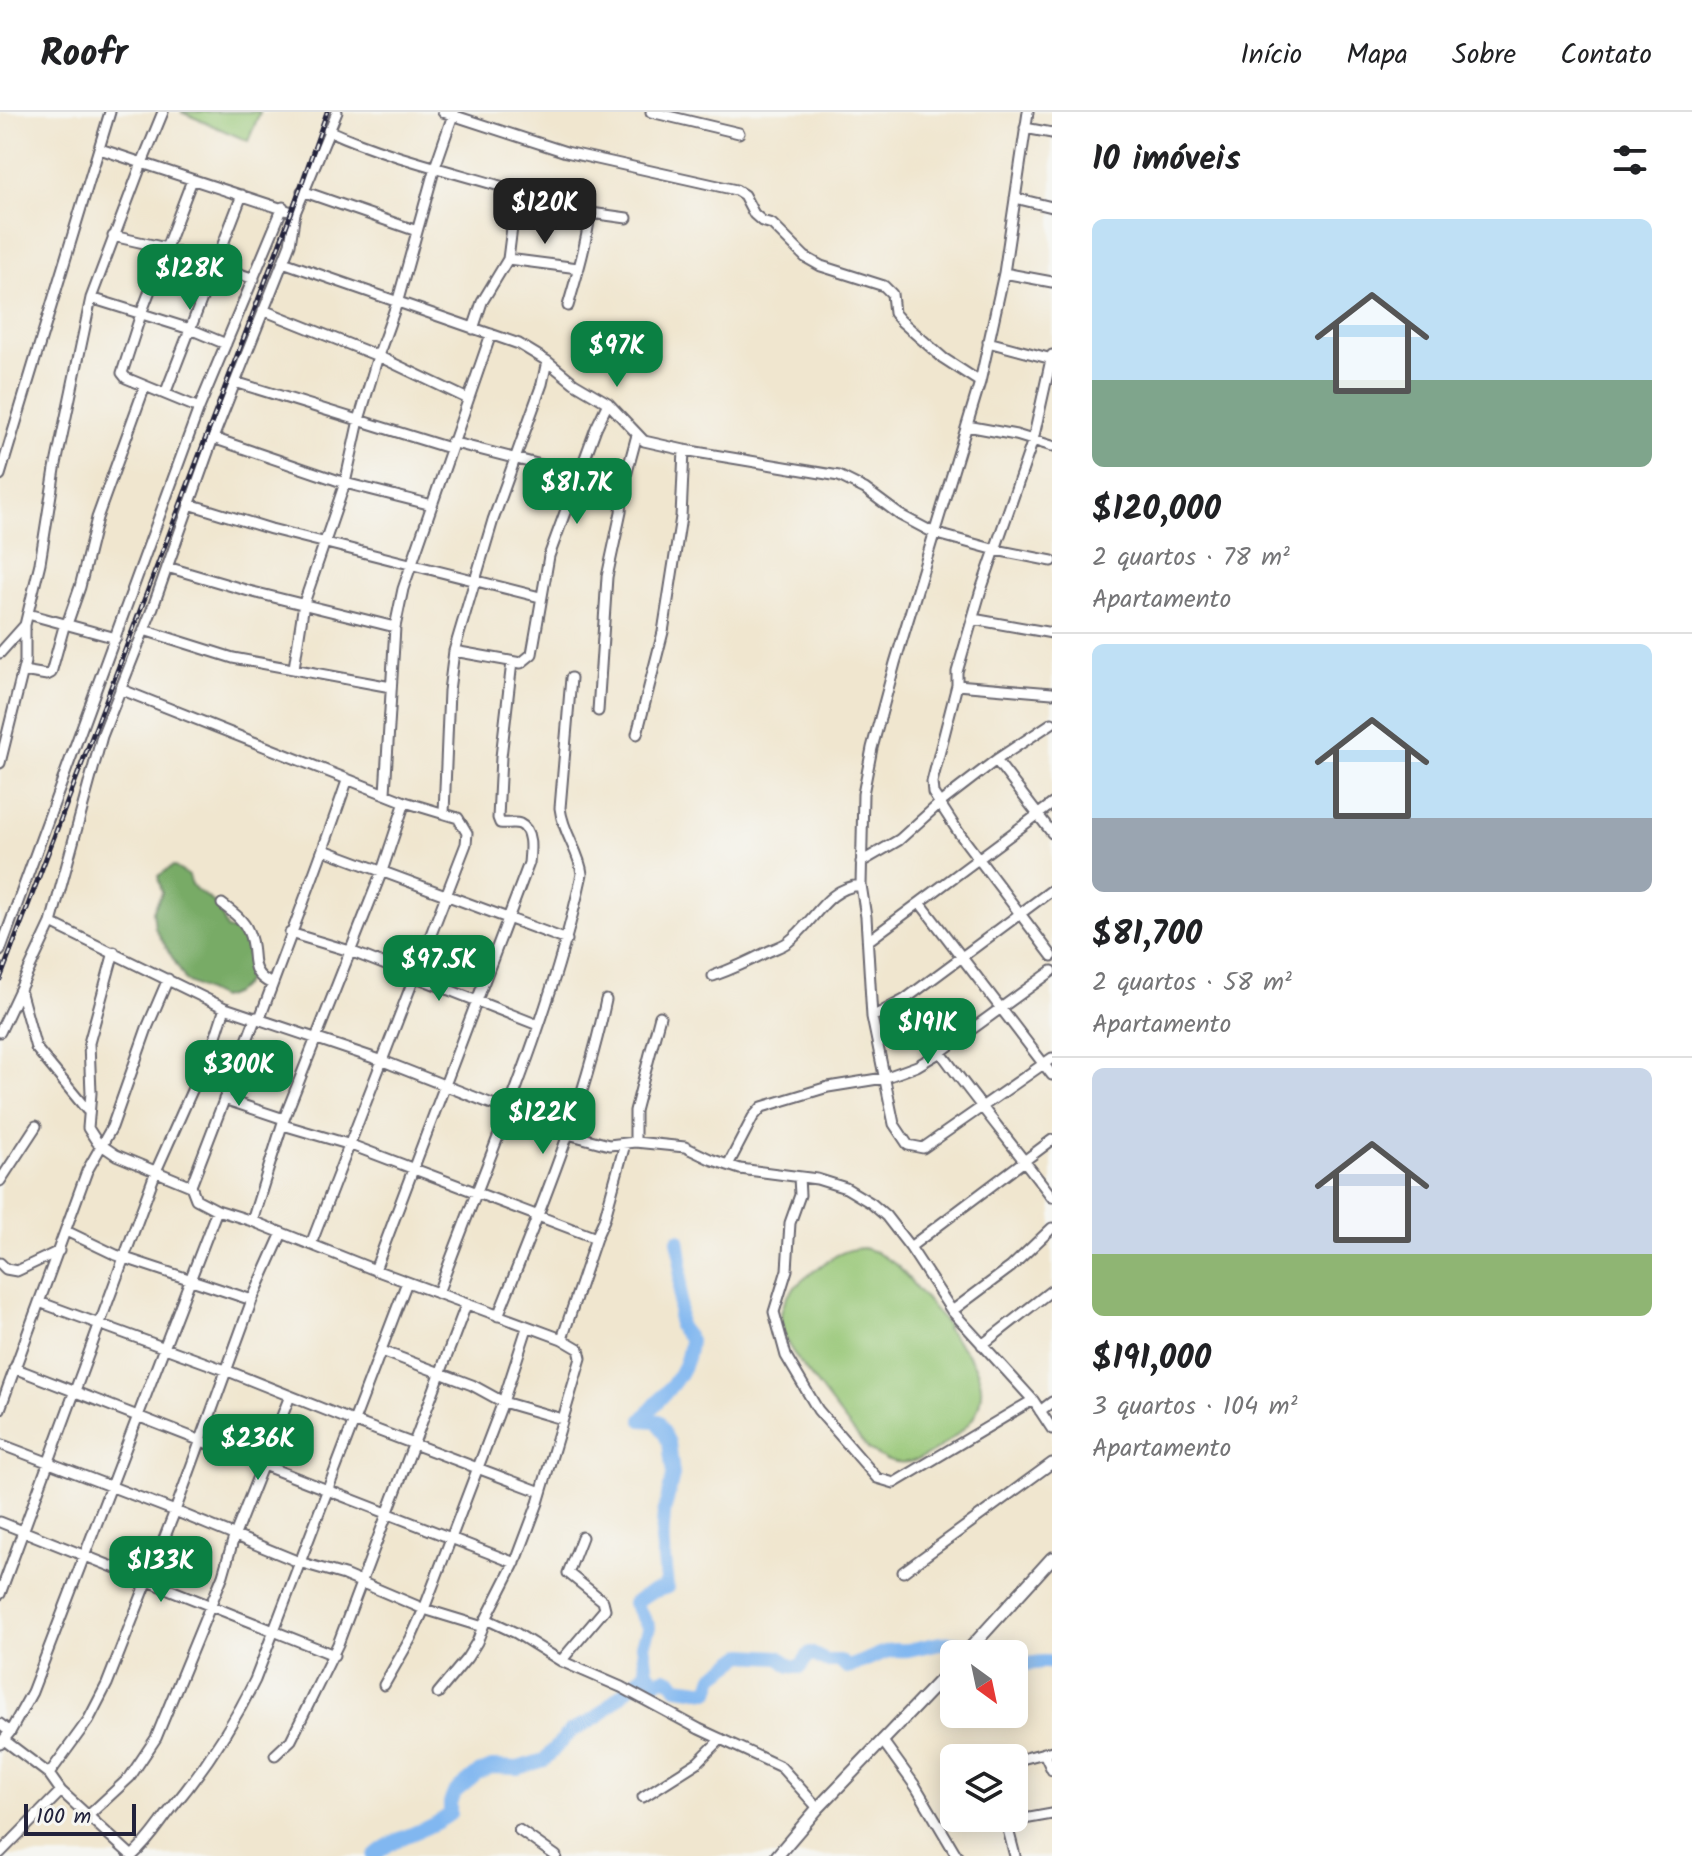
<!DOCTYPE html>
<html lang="pt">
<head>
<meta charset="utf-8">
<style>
	:root { --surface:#fff; --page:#f2f2f2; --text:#202124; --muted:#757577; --line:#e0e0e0; --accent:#0b8043 }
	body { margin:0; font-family:Kalam,sans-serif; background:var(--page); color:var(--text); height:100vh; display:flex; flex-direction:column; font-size:30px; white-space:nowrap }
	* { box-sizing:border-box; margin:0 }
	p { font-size:26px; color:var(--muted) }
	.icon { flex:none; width:44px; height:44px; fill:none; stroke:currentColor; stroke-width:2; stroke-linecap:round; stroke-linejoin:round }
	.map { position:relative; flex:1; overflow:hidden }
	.sheet { display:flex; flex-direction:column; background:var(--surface); width:640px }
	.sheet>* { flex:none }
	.needle { width:52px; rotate:147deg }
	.fabs { position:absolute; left:940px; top:1528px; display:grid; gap:16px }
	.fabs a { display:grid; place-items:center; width:88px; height:88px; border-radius:12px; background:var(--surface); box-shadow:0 4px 20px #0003; font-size:40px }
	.scale { position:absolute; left:24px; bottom:20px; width:112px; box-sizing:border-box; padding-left:8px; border:4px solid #22223b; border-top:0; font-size:22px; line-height:28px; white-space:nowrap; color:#22223b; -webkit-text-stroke:6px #f6f6f2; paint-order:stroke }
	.price { position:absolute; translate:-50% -68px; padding:0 18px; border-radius:16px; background:var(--accent); color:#fff; font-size:26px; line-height:52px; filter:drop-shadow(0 2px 4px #0008) }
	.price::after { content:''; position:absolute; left:50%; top:48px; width:24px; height:18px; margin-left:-12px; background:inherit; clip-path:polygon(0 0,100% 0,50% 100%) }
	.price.current { background:#222; color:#fff }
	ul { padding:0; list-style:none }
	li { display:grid; align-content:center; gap:16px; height:424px; padding:0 40px }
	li+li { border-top:2px solid var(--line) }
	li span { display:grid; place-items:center; height:248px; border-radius:12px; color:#555 }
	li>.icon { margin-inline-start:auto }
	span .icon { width:144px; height:144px; fill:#fffc; stroke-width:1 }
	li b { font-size:34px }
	h2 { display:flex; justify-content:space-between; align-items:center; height:96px; padding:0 40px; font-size:34px }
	header { display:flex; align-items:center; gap:48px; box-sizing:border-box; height:112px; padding:0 40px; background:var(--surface); border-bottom:2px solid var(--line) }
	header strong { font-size:38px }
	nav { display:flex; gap:44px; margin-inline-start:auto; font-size:28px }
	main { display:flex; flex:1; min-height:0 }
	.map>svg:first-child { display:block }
	.green { fill:#96c675; stroke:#5c7458; stroke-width:2 }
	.forest { fill:#78ab66; stroke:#4d6650; stroke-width:2 }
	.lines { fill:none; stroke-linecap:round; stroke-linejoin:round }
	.river { stroke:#81b7f0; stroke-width:14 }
	.minor-casing { stroke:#6a676f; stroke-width:13 }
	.tertiary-casing { stroke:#6a676f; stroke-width:15 }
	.minor { stroke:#fff; stroke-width:9 }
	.tertiary { stroke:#fff; stroke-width:11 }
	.rail-casing { stroke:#22223b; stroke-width:5 }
	.rail { stroke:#f6f6f2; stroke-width:2; stroke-dasharray:6; stroke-linecap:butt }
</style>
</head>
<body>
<header>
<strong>Roofr</strong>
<nav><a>Início</a><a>Mapa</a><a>Sobre</a><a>Contato</a></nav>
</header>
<main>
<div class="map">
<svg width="1052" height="1744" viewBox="0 0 1052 1744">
	<rect width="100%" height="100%" fill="#f6f6f2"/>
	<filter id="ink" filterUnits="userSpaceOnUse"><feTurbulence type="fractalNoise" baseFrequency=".0125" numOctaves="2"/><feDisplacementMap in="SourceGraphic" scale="16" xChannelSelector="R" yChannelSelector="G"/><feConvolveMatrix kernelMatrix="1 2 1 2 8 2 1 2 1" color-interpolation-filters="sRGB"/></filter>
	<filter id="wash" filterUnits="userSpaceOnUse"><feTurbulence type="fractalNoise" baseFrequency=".006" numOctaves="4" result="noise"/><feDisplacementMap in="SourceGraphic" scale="32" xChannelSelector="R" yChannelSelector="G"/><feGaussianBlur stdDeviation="1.8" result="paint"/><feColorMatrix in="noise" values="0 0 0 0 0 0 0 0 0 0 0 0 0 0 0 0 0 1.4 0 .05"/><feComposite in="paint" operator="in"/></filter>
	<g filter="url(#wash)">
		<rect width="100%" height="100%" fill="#f0e6cf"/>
		<path class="green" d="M181 0H260L248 29Z
			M863 1136 876 1140 898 1154 948 1214 946 1216C959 1233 979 1251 981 1274 982 1286 978 1300 971 1309 961 1322 925 1348 909 1350 894 1352 881 1347 869 1338 851 1318 835 1296 819 1275 788 1235 756 1202 809 1163 826 1150 840 1137 863 1136Z"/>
		<path class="forest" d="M173 754 189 764C193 781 205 781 215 792 221 799 224 809 227 817L242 821 248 836 247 842 252 847C250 870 243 881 220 886L186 869 155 816 153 799 162 781 158 764Z"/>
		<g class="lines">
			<path class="river" d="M984 1542 1002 1540 1011 1542
				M1014 1544C1026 1560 1036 1546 1052 1551
				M647 1559 655 1569 665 1566 673 1569 677 1575 709 1579 714 1564 743 1543 779 1545 790 1554 800 1555 810 1541 826 1549H840L847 1555C862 1552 874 1543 889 1539 895 1537 901 1539 908 1538 935 1533 956 1522 980 1542
				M374 1744C397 1722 426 1721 450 1702V1691L454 1681 478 1661 492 1655 518 1656 544 1648 571 1619 595 1607 647 1559 643 1533 649 1515 634 1491 649 1481 667 1475 662 1428 664 1401 673 1363 669 1331 658 1309 642 1308C663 1281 688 1265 690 1228L679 1214 681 1147 678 1128"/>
		</g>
	</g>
	<g filter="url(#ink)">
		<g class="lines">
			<g class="minor-casing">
				<path id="minor" d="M163 0 142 51 295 101 290 132 213 326 153 495 102 624 51 811 225 896 383 949 568 1022 609 1033 635 1030 685 1035 710 1047 740 1057 817 1067 846 1076 871 1091 886 1104 910 1135 952 1199 1033 1288 1052 1317
					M443 0 566 40 736 78 744 83 754 102 762 109 772 112 805 145 821 154 884 174 892 182 894 201 901 209 943 246 980 270
					M651 0 739 21
					M1028 0 1004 161 980 270 895 551 872 636 863 682 861 773 866 805 872 905 894 1012 908 1033 923 1036 1052 946
					M1025 16 1052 21
					M328 18C383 43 442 57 500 74L516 84 562 97 627 106
					M192 68 141 202 122 261 126 266 199 296
					M302 79 417 119
					M1015 86 1052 95
					M295 101 337 0
					M113 124 166 136 254 167
					M508 147 578 156
					M283 150 519 232 547 249 574 271 608 291 644 329 684 338 839 364 865 377 900 403 934 421 996 438 1052 449
					M1004 161 1052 170
					M91 186 190 217 226 232
					M568 194C577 163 586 134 590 102
					M263 198 378 244 466 286
					M473 217 482 190 508 147 516 84
					M988 230 1052 247
					M1052 243 1033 328 980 481 957 560V573L932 670 933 681 959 721 1052 844
					M235 270 449 336
					M165 282 242 83
					M967 314 1016 323 1052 334
					M213 326 345 371 432 393
					M451 330 580 363
					M0 363 110 0
					M189 392 271 417 540 485
					M167 455 249 479 395 515
					M28 502 116 526
					M973 507 1052 521
					M67 512 80 475 97 406 145 274
					M144 518 233 546 391 575
					M454 539 521 551 532 542 549 444 596 316 608 291
					M0 541 25 513
					M294 556 304 491 345 371 359 308 378 244 398 188 435 55 454 0
					M23 559 47 563 51 561 65 511
					M957 573 1052 581
					M120 577 405 690 382 759 284 1007 252 1109
					M598 599 607 465 621 400 623 375 637 323
					M637 622 663 520 681 405 684 338
					M996 648 1052 721
					M0 651 25 550V513L40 451 55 357 91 186 142 51 100 37
					M385 681 395 515 403 477 491 222
					M444 701 449 579 454 539 493 408 542 272 547 249
					M324 738 567 828
					M861 750 899 728 940 691 996 648 1052 611
					M222 792C232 800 243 807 248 819 259 842 244 859 272 872
					M921 792 1052 963
					M290 821 350 839 538 913
					M868 829 1052 692
					M0 839 199 296 283 95
					M114 840 89 931 91 981 88 1016 97 1030 116 1043 191 1074
					M713 864C732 857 748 850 765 841 773 837 781 835 788 830 815 810 825 776 861 773
					M20 878 36 936 87 998
					M904 888C949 956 1002 1019 1052 1085
					M872 905 904 888 1052 778
					M260 906C289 827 320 749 347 669
					M0 920 51 811
					M224 987 284 1007
					M283 1013 351 1033 596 1126
					M635 1030V999L660 904
					M728 1053 753 1005 762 995 828 975 884 966 917 954 939 941 1052 859
					M799 1065 800 1083 790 1111 787 1158 774 1200 786 1244 818 1298 877 1366 894 1371 1033 1288
					M0 1069 36 1014
					M217 1098 196 1087 191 1074 256 905
					M66 1119 116 1143 252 1188
					M311 1132 466 732 467 721 458 706 405 690
					M910 1135 1052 1028
					M0 1151 6 1157 17 1159 59 1139
					M375 1158 529 751C530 740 533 718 520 712 515 710 506 712 500 711L498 706 501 645 512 550
					M438 1181C489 1043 551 906 582 762 580 740 563 722 560 696L571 566
					M39 1190 228 1259 353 1309 541 1380
					M952 1199 1011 1155 1052 1116
					M498 1204C539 1101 583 997 606 888
					M562 1227 596 1126 604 1108 625 1032
					M982 1233 1052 1178
					M382 1239 472 1273 503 1290 562 1307
					M14 1256 515 1451
					M0 1297 87 1059 112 1015 147 916 168 867
					M1040 1299 1052 1290
					M0 1332 175 1399 299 1450 344 1463 424 1497 483 1515
					M0 1410 334 1543
					M903 1460 1052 1351
					M0 1482 156 1059 215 927 225 896
					M486 1507 516 1521 561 1549 621 1575 699 1617 781 1655 818 1696
					M561 1549 605 1497 603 1489 568 1461 582 1425
					M384 1573 411 1526 424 1497 503 1290 527 1216
					M0 1612 10 1620
					M4 1628 49 1662 61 1679 132 1744
					M882 1628 916 1675 957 1744
					M0 1632 10 1620 32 1580 217 1098 252 1109 375 1158 562 1227 579 1237 581 1246 538 1391 518 1444 486 1507 477 1530 467 1546 438 1581
					M1044 1641 1052 1658
					M275 1643 291 1628 296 1618 338 1532 466 1193
					M1014 1649 1052 1639
					M49 1662 89 1607 107 1572 175 1399 252 1188 282 1121
					M643 1685 698 1650 721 1627
					M89 1703 130 1665 156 1626 223 1463 234 1425 290 1284
					M1005 1706 1015 1744
					M1007 1710 1052 1702
					M519 1718 556 1744
					M0 1741 61 1679
					M132 1744C150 1728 157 1715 171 1697 204 1657 232 1615 255 1568L407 1170"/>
			</g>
			<g class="tertiary-casing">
				<path id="tertiary" d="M965 1542 1052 1446
					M777 1744 818 1696 954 1554"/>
			</g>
			<use href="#minor" class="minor"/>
			<use href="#tertiary" class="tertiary"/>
			<g class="rail-casing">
				<path id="rail" d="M0 867 292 99 327 0"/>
			</g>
			<use href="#rail" class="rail"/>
		</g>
	</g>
</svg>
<div class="fabs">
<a><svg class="needle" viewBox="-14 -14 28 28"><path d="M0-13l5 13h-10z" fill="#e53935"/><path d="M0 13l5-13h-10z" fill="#757577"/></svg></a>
<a><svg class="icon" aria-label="layers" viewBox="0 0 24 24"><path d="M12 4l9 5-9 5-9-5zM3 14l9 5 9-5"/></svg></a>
</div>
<div class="scale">100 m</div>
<b class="price current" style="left:545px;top:134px">$120K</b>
<b class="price" style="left:190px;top:200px">$128K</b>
<b class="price" style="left:617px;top:277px">$97K</b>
<b class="price" style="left:577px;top:414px">$81.7K</b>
<b class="price" style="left:439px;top:891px">$97.5K</b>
<b class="price" style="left:928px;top:954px">$191K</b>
<b class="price" style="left:239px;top:996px">$300K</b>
<b class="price" style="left:543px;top:1044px">$122K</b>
<b class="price" style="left:258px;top:1370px">$236K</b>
<b class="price" style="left:161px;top:1492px">$133K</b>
</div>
<section class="sheet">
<h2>10 imóveis<svg class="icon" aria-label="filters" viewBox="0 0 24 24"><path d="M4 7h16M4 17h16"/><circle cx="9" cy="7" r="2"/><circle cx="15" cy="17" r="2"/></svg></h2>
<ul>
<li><span style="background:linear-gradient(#bfe0f5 65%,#7fa58c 0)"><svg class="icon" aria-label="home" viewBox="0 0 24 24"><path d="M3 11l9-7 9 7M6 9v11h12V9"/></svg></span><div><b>$120,000</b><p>2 quartos · 78 m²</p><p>Apartamento</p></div></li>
<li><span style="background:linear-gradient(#bfe0f5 70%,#9aa5b1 0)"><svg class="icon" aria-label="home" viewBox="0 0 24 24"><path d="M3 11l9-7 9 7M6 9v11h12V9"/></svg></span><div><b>$81,700</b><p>2 quartos · 58 m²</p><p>Apartamento</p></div></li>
<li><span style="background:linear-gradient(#c9d6e8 75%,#8fb573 0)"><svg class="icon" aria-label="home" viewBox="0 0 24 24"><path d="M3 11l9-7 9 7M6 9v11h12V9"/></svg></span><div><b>$191,000</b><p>3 quartos · 104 m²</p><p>Apartamento</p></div></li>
</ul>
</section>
</main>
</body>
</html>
